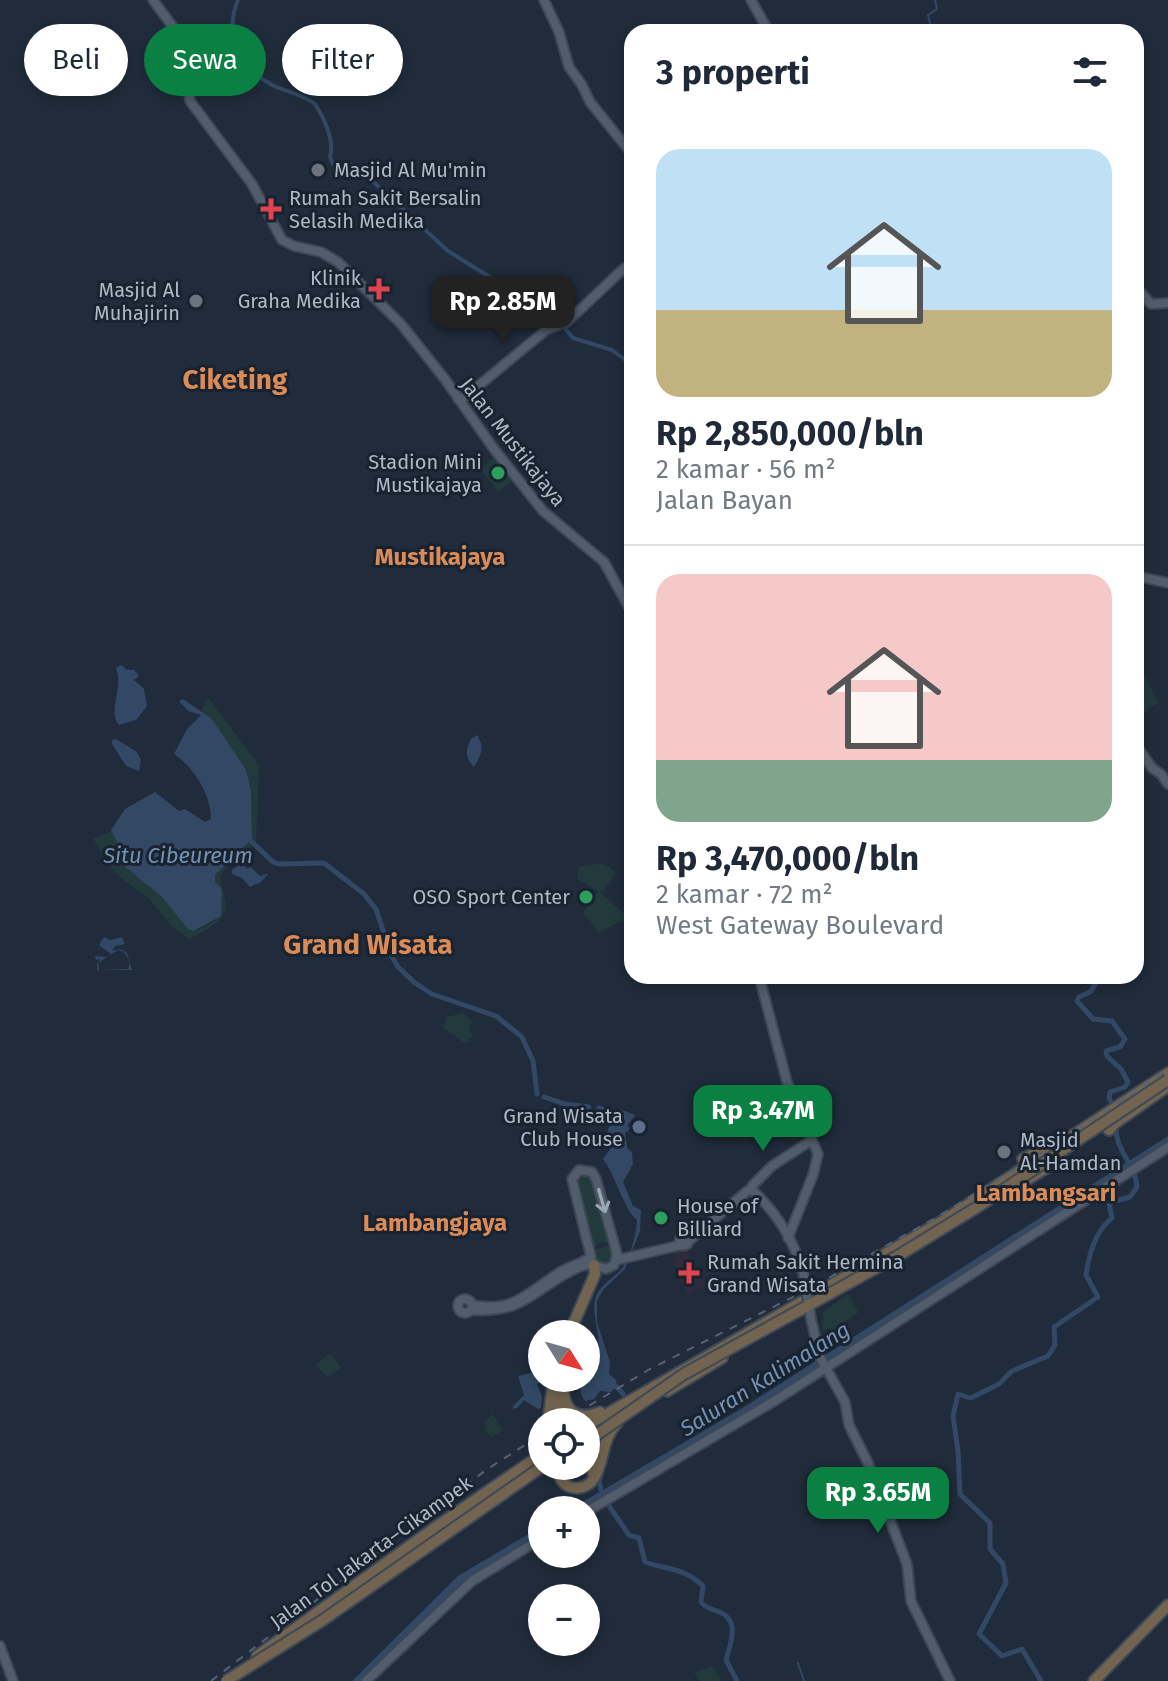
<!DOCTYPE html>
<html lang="id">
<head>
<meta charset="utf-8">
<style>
	:root { --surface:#fff; --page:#f2f2f3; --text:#1f2937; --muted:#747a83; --line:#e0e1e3; --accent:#0b8043 }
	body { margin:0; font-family:"Fira Sans",sans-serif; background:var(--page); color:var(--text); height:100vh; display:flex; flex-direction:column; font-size:30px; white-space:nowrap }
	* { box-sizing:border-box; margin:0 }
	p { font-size:26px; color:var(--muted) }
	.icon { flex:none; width:44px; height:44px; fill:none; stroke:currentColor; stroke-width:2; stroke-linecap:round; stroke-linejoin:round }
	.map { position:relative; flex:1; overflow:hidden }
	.panel { position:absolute; left:624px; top:24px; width:520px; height:960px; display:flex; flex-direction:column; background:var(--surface); border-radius:24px; box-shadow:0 4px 12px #0003 }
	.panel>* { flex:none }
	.hud { position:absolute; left:24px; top:24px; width:480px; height:72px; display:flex; gap:16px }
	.needle { width:52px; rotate:127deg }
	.tools { position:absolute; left:528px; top:1320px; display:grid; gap:16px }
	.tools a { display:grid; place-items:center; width:72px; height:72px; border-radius:50%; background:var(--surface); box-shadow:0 4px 12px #0003; font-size:40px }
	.price { position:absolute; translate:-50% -68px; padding:0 18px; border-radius:16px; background:var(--accent); color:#fff; font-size:26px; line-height:52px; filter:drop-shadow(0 2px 4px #0008) }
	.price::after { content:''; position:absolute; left:50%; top:48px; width:24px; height:18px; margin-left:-12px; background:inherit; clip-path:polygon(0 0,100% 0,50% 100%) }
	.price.selected { background:#222; color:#fff }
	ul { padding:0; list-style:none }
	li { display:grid; align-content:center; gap:16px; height:424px; padding:0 32px }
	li+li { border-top:2px solid var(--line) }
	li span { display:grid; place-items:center; height:248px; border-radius:24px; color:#555 }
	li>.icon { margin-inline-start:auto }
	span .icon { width:144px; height:144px; fill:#fffc; stroke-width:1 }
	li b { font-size:34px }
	h2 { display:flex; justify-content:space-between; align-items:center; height:96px; padding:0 32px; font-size:34px }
	.chip { padding:0 28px; border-radius:36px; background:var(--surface); box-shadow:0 4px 12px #0003; font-size:28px; line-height:72px }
	.chip.selected { background:var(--accent); color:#fff }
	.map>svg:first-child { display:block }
	.medical { fill:#2e2c3c }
	.green { fill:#223a3c }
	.water { fill:#324864; fill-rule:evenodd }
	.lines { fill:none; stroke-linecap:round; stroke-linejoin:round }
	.stream { stroke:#324864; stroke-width:2 }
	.canal { stroke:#324864; stroke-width:4 }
	.river { stroke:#324864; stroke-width:5 }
	.major-casing { stroke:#3d4755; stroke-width:12 }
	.highway-casing { stroke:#3e4956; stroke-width:14 }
	.major { stroke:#515d6c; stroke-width:8 }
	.highway { stroke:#726450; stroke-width:10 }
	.rail { stroke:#556273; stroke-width:2; stroke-dasharray:8 8; stroke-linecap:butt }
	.major-bridge-casing { stroke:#3d4755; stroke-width:12; stroke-linecap:butt }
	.highway-bridge-casing { stroke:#3e4956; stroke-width:14; stroke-linecap:butt }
	.major-bridge { stroke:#515d6c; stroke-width:8 }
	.highway-bridge { stroke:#726450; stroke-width:10 }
	.oneway { stroke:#9ba7b6 }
	.worship-dot { fill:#6b7280; stroke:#192330; stroke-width:3 }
	.health-dot { fill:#e0444e; stroke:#192330; stroke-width:3 }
	.leisure-dot { fill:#2e9e5b; stroke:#192330; stroke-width:3 }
	.service-dot { fill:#5c6f8a; stroke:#192330; stroke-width:3 }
	.labels { text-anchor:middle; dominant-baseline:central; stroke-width:6; stroke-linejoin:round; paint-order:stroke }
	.poi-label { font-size:20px; fill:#aeb9c8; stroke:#192330; text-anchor:start }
	.street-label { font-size:20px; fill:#aeb9c8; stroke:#192330 }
	.water-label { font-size:22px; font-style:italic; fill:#7490b2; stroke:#192330 }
	.quarter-label { font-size:24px; font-weight:bold; fill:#db8b56; stroke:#192330 }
	.district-label { font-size:28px; font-weight:bold; fill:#db8b56; stroke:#192330 }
</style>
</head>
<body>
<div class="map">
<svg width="1168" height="1681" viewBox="0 0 1168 1681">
	<rect width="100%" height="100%" fill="#202c3b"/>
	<path class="medical" d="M679 1247 685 1248 706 1286 692 1291 693 1295 688 1296 671 1259 675 1257 672 1249Z"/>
	<path class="green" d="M497 455 516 477 499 492 480 469Z
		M1136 675 1145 677 1158 702 1144 714 1138 704 1136 705Z
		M208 697 259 765 256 841C248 854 232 858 224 870 214 884 234 903 221 918 213 927 200 933 189 939L171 926 148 897 127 883 107 864 93 838 112 831 117 842 119 862 161 896 184 924 196 931 213 922 221 913 219 905 221 889 215 882V875L226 863 243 850 252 820 251 790 244 768 212 719 201 711Z
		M596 864 606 865 616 872 604 891 599 892 628 917 599 933 583 913 598 892 577 878 578 867Z
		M463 1013 472 1021 469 1029 473 1035 466 1044 443 1027 447 1017Z
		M580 1173 591 1175 612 1243 600 1242 593 1249 574 1181Z
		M607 1246 613 1250 615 1258 608 1266 592 1261 597 1249Z
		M848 1294 859 1312 832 1331 829 1328 822 1331 823 1312Z
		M330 1353 341 1367 328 1378 316 1365Z
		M493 1414 503 1430 491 1437 484 1429 487 1426 484 1422Z
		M713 1666 721 1681H700L694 1672Z"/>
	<path class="water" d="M121 665 127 670H134L139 676 134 680 144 689 147 706 136 720 119 725C107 711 124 687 116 668Z
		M183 699 212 719 246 770 251 790 252 839 215 875V882L222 889 221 916 194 931 188 929 161 896 119 862 117 842 111 830 125 809 155 792 179 811 185 809 205 822 211 819C211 794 194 768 174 754L187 729 201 715 188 711 179 701Z
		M477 735C486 748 480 756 474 767 465 758 465 751 471 739Z
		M116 739 137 752 141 760 139 771 126 766 112 744V740Z
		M239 865 241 867 245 865 246 869 251 867 260 876 269 873 261 882 250 887 242 878 232 874V870Z
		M104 937 110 940 122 937 125 944 115 946 112 951 120 949 127 953 132 970H97V964L100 959 96 960 95 956 107 957 111 954 99 945ZM118 950C126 951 132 962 128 969L99 970 98 963Z
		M620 1109 635 1115 627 1126 631 1128 625 1133 627 1148 632 1152 633 1164 623 1182 633 1206 641 1210 640 1231 625 1269 604 1289 597 1301V1322L610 1362 609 1374 616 1380 617 1386 611 1392 600 1391 594 1399 585 1401 581 1394 580 1378H586V1362C611 1349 590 1322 595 1300 597 1288 610 1280 619 1272 629 1262 637 1233 637 1220 624 1210 616 1176 603 1159L618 1138 617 1135 607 1133 613 1114 619 1116Z
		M1168 1136V1145L831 1363 586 1510H569L744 1407Z
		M539 1366 542 1367V1378L537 1384 542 1396 541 1408 538 1409 524 1400 517 1408 513 1409V1406L524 1395 518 1376 531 1373Z
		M542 1526V1535L480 1571 364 1681H352L458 1576Z"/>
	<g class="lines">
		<path class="stream" d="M932 32 928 15 937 9 935 0
			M798 1663 804 1681"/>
		<path class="canal" d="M238 0C223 35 241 69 274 86 288 92 303 95 315 104 324 118 335 141 330 157L333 164 355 165 448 251 493 279 548 319 561 324 573 338 612 350 632 365"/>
		<path class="river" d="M251 841 273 862 279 864 324 863 364 894 376 909 391 955 398 967 415 983 432 994 496 1016 522 1037 533 1061 537 1094
			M1101 976 1090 992 1079 997 1077 1001 1093 1019 1112 1021 1125 1039 1120 1047 1106 1051 1107 1056 1121 1069 1128 1082 1125 1087 1110 1092 1109 1098 1114 1108
			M544 1097 565 1104 589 1107
			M599 1108 608 1111 614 1119
			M617 1387 623 1394
			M601 1490 599 1482 602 1471
			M607 1503 629 1535 639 1538 645 1562C667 1570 683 1567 703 1586L701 1602C706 1608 709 1608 717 1611 741 1619 731 1642 726 1660L737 1681
			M1041 1681 1022 1649 1002 1656 979 1634 1006 1583 1003 1564 990 1549V1523L960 1494 958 1451 953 1416 958 1394 970 1398 975 1396 999 1384 1012 1371 1048 1356 1055 1345 1054 1327 1098 1297 1086 1275C1089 1254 1095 1231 1112 1218L1109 1203 1130 1197 1137 1187C1136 1164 1114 1150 1116 1125"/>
		<g class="major-casing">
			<path id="major" d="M153 0 196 58 189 91 190 101 252 184 282 240 294 246 321 252 338 262 401 324 444 378 494 449 543 511 604 562 632 613
				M544 0 559 32 569 67 582 85 590 102 632 154
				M751 0 769 32
				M1136 287 1151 304 1168 303
				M458 399 465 397 546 330 567 322 619 273 626 267H632
				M1136 576 1168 583
				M1136 745 1152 768 1161 774 1168 784
				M759 976 787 1082 818 1154 813 1175 788 1238
				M752 1186 772 1166 812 1140
				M751 1189C781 1216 799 1249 807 1289
				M679.5 1241a4.5 4.5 0 1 1 9 0a4.5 4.5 0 1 1-9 0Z
				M689 1241 747 1191
				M617 1260 681 1245
				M458 1306a7 7 0 1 1 14 0a7 7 0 1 1-14 0Z
				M471 1310C527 1314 534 1287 579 1267L590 1264 606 1269 614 1265 617 1254 596 1179 592 1172 579 1170 572 1179 591 1257C580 1264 568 1267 557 1274 527 1294 512 1313 472 1305
				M811 1319 820 1357 845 1402 849 1425 868 1463 907 1564 911 1601 950 1681
				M586 1512 776 1400 1168 1147
				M0 1646 13 1681
				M366 1681 472 1581 542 1538"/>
		</g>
		<g class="highway-casing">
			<path id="highway" d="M1109 1130 1114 1124 1168 1086
				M1023 1159 1043 1150
				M1023 1182 1046 1168
				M569 1334 595 1274 594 1265
				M564 1378C560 1404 572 1424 600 1412
				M667 1391 722 1358
				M548 1422 554 1378
				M558 1422 559 1392
				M586 1426 946 1219 1168 1073
				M586 1454 593 1462V1473
				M558 1466C558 1471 558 1475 561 1479 568 1492 587 1490 594 1478 605 1460 601 1440 617 1423
				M257 1656 436 1527 542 1454
				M1094 1681 1168 1605"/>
		</g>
		<use href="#major" class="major"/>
		<use href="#highway" class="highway"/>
		<path class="rail" d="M562 1422 650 1369 811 1288 937 1217 1070 1135 1168 1070
			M211 1681 486 1470 542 1434"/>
		<g class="major-bridge-casing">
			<path id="major-bridge" d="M806 1289 811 1319"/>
		</g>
		<g class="highway-bridge-casing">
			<path id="highway-bridge" d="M586 1442 684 1374 896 1257 979 1206 1168 1080
				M226 1681 323 1620 543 1466"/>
		</g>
		<use href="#major-bridge" class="major-bridge"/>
		<use href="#highway-bridge" class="highway-bridge"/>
	</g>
	<defs><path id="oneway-shaft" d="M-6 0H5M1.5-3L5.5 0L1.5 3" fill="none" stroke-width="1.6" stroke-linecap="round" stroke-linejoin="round" transform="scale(2)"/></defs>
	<use class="oneway" href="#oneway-shaft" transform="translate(602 1201) rotate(74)"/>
	<g class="worship-dot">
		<circle cx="318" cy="170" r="8"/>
		<circle cx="196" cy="301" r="8"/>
		<circle cx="1004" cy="1152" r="8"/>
	</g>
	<g class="health-dot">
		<path d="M267 197h8v8h8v8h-8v8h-8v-8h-8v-8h8z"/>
		<path d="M375 277h8v8h8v8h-8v8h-8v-8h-8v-8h8z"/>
		<path d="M685 1261h8v8h8v8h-8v8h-8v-8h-8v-8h8z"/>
	</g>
	<g class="leisure-dot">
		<circle cx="498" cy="473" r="8"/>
		<circle cx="586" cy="897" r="8"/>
		<circle cx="661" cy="1218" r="8"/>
	</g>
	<circle class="service-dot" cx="639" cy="1127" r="8"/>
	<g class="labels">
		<g class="poi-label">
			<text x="334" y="170">Masjid Al Mu'min</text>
			<text x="289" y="198">Rumah Sakit Bersalin<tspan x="289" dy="23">Selasih Medika</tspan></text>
			<text x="361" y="278" text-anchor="end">Klinik<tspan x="361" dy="23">Graha Medika</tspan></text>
			<text x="180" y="290" text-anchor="end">Masjid Al<tspan x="180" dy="23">Muhajirin</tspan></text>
			<text x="482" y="462" text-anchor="end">Stadion Mini<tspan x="482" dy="23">Mustikajaya</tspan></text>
			<text x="570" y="897" text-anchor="end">OSO Sport Center</text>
			<text x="623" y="1116" text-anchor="end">Grand Wisata<tspan x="623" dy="23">Club House</tspan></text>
			<text x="1020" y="1140">Masjid<tspan x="1020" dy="23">Al-Hamdan</tspan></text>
			<text x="677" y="1206">House of<tspan x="677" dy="23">Billiard</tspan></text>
			<text x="707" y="1262">Rumah Sakit Hermina<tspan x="707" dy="23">Grand Wisata</tspan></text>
		</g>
		<g class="street-label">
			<text transform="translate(513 442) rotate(52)">Jalan Mustikajaya</text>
			<text transform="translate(371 1552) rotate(-36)">Jalan Tol Jakarta–Cikampek</text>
		</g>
		<g class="water-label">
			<text x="178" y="855">Situ Cibeureum</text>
			<text transform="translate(765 1379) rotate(-32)">Saluran Kalimalang</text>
		</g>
		<g class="quarter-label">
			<text x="440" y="557">Mustikajaya</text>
			<text x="1046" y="1193">Lambangsari</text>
			<text x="435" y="1223">Lambangjaya</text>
		</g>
		<g class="district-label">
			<text x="235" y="379">Ciketing</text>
			<text x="368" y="944">Grand Wisata</text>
		</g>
	</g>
</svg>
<div class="tools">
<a><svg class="needle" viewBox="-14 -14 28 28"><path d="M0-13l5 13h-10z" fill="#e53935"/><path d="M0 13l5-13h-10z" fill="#747a83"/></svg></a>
<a><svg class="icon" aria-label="locate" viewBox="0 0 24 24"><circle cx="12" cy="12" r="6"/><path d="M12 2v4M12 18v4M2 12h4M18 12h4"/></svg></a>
<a>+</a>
<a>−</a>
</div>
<b class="price selected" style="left:503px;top:344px">Rp 2.85M</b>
<b class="price" style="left:763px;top:1153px">Rp 3.47M</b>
<b class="price" style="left:878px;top:1535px">Rp 3.65M</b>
<div class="hud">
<a class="chip">Beli</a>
<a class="chip selected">Sewa</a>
<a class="chip">Filter</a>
</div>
<section class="panel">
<h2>3 properti<svg class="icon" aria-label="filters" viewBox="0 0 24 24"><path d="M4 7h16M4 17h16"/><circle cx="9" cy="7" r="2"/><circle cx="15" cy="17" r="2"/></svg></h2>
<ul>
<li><span style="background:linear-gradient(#bfe0f5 65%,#c2b280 0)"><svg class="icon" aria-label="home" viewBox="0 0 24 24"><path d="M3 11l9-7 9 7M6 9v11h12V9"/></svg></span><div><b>Rp 2,850,000/bln</b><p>2 kamar · 56 m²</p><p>Jalan Bayan</p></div></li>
<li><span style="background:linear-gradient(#f6c9c9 75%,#7fa58c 0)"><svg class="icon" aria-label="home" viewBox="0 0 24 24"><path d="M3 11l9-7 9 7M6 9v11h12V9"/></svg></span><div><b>Rp 3,470,000/bln</b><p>2 kamar · 72 m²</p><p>West Gateway Boulevard</p></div></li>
</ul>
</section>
</div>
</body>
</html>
